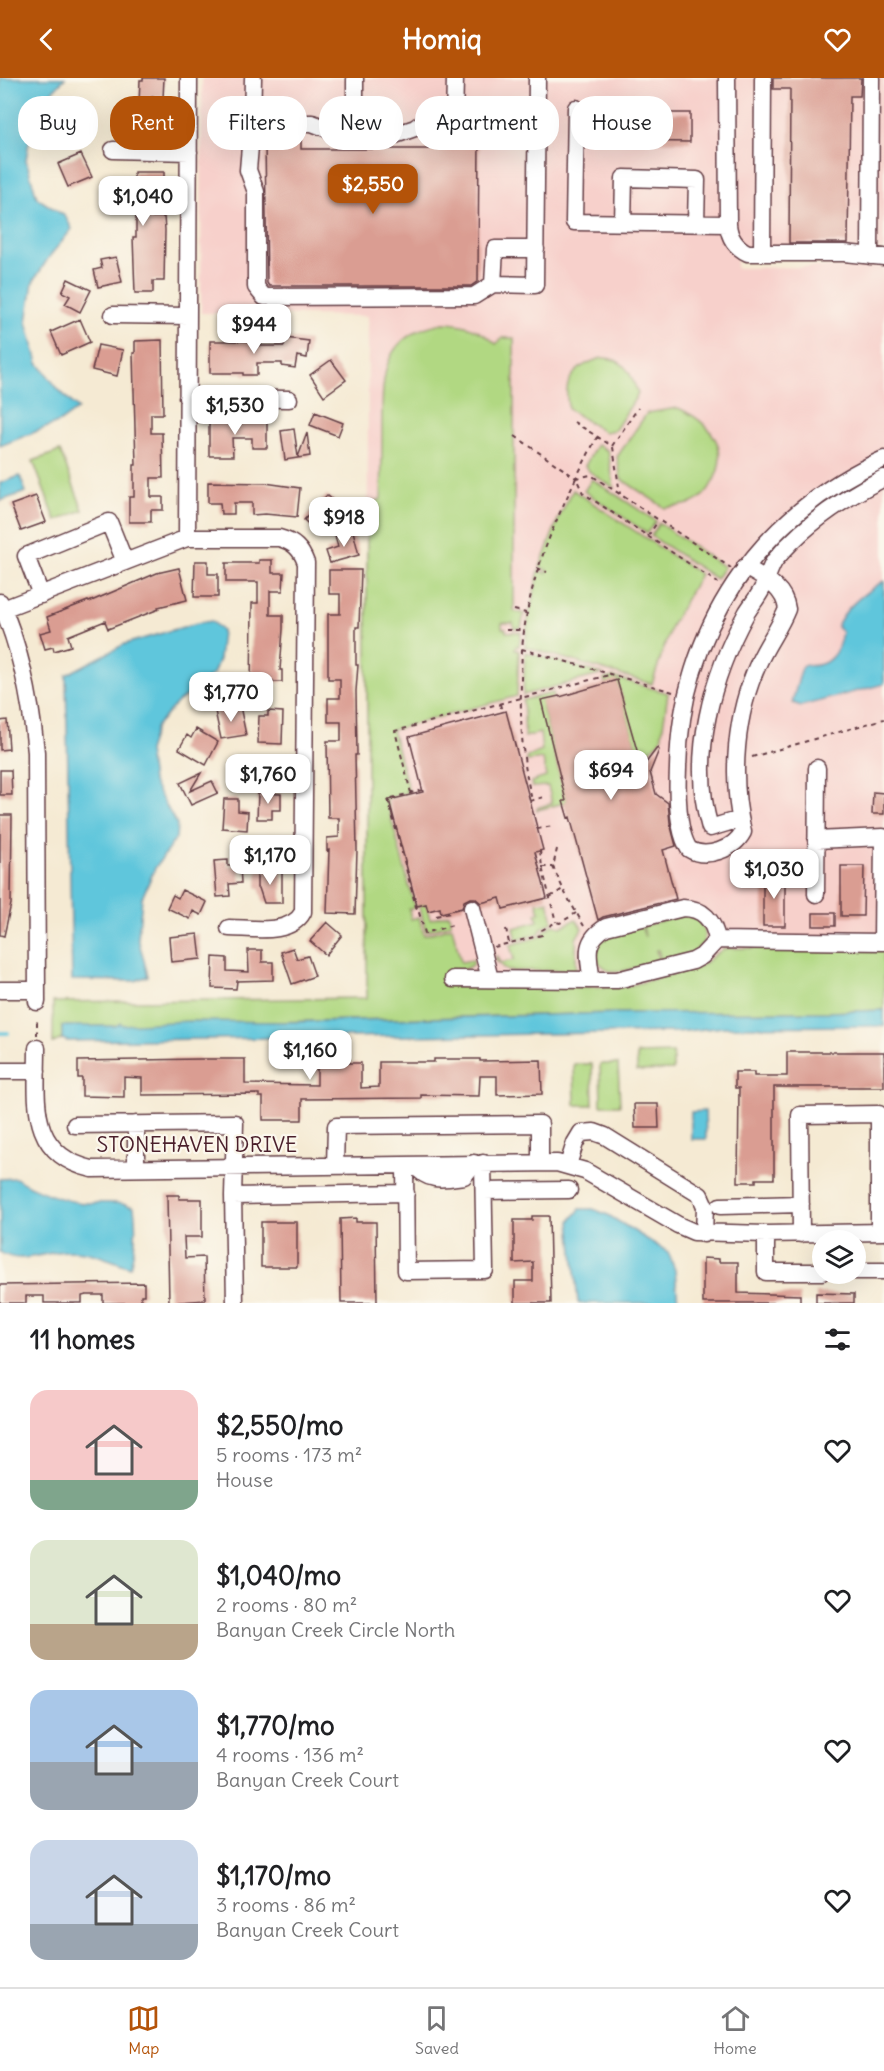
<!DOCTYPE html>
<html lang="en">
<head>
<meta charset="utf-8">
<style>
	:root { --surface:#fff; --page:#f6f6f6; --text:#202124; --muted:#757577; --line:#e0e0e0; --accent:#b45309 }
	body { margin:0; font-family:Delius,sans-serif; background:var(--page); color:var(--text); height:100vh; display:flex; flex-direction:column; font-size:22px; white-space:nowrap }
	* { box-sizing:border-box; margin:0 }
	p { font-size:20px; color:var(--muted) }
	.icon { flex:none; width:33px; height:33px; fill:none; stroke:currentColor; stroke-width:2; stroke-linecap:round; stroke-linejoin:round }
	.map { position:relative; height:1225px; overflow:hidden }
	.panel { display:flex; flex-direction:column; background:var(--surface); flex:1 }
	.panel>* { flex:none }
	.guide { position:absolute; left:18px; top:18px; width:849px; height:54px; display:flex; gap:12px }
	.controls { position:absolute; left:812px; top:1152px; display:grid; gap:12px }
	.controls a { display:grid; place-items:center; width:54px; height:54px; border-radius:50%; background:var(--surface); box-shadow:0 6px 24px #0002; font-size:30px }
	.price { position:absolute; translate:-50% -51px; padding:0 14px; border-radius:12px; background:#fff; color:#222; font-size:20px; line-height:39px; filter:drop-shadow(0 2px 3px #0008) }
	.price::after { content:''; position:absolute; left:50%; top:36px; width:18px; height:14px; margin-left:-9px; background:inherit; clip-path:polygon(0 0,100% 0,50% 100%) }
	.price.selected { background:var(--accent); color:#fff }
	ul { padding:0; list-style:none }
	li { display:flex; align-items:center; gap:18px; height:150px; padding:0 30px }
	li span { display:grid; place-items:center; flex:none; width:168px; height:120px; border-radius:18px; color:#555 }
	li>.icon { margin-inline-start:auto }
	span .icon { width:72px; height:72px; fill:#fffc; stroke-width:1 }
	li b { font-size:26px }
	h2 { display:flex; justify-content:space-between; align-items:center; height:72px; padding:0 30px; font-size:26px }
	.chip { padding:0 21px; border-radius:24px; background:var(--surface); box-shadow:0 6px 24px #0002; font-size:21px; line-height:54px }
	.chip.selected { background:var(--accent); color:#fff }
	header { display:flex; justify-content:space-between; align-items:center; height:78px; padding:0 30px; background:var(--accent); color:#fff; font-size:27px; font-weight:700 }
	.tab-bar { display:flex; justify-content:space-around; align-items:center; height:84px; border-top:2px solid var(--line); background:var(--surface); font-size:16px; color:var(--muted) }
	.tab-bar a { display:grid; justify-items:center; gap:3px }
	.tab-bar .selected { color:var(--accent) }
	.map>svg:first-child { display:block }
	.built { fill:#f7d0cb }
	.green { fill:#b1d882; stroke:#7e7c56; stroke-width:1.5 }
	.water { fill:#5fc6dc; stroke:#547284; stroke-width:1.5 }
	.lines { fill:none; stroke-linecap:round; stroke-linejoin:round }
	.stream { stroke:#5fc6dc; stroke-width:4 }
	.building { fill:#da9d92 }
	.minor-casing { stroke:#643d44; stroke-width:19 }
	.path { stroke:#643d44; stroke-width:2; stroke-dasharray:4.5 4.5; stroke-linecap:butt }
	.minor { stroke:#fff; stroke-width:16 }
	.labels { text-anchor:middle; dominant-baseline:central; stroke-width:4.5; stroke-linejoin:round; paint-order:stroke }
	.street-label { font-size:21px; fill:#4a1f2b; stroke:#fbf7ec }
</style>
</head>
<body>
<header><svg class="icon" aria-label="back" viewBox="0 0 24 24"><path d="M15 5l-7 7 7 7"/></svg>Homiq<svg class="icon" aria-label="heart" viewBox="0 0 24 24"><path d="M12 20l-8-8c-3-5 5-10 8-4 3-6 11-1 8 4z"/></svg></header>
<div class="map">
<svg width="884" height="1225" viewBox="0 0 884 1225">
	<rect width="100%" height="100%" fill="#fbf7ec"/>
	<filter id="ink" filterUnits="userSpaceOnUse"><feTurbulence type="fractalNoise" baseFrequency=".0167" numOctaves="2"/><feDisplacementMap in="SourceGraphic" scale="12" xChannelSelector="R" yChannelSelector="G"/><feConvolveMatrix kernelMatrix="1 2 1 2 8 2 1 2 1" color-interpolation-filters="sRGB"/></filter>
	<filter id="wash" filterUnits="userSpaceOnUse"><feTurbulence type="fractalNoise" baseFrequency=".008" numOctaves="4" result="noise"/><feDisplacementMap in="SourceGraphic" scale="24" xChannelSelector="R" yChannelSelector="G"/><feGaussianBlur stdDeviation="1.35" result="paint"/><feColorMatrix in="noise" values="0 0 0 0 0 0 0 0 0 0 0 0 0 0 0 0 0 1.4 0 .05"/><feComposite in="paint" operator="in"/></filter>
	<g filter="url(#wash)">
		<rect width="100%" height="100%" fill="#f5ead3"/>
		<path class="built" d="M202 0H884V172L736 174V190L884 188V912L367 920 368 238 201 235Z"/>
		<path class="green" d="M443 245C464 245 480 251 496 266L503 260H514V533L524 536 521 550 514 551 513 545H502V550L506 551V554H521L519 568H516L515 571 519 573 517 618 392 652 409 714 386 721 415 830 409 831 411 841 419 839 424 857 452 849 461 884 474 882 473 887 460 893 454 908 624 909 696 890C708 885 714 874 727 870L884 871V932L830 934 617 935 79 949 62 948V961L53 965V924L367 920V428L381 421C382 396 382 371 382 347 382 296 382 256 443 245Z
			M602 280C625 279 632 298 638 316L615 352 604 354 568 331C568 324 566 317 567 311 569 293 587 284 602 280Z
			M678 330C708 343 731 368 714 402 709 412 703 421 692 425 684 428 673 428 665 430L621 401 617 379 647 335Z
			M597 366 608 373 614 410 590 394 585 388Z
			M60 373 83 432 56 443 33 383Z
			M592 401 656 443 647 455 584 413Z
			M573 412 700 496 671 548 652 606 525 569 528 542 539 492 546 495 548 493 540 489 559 439Z
			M659 445 724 489 716 501 651 458Z
			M525 574 603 596 523 617Z
			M613 599 668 615 661 662 648 674 645 681 640 683 617 603 605 606 604 601Z
			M553 615 554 619 541 623 566 723 564 725 537 732V730L552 725 548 708 532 709 531 704 546 699 543 681 527 683V679L542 673 540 655 525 659 523 622Z
			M548 823 553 843 541 851 540 855 517 862 514 850 538 843 536 835 540 834 537 825Z
			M426 826 430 841 449 836 451 846 426 853 420 830 417 828Z
			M682 837C698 838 709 849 703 865L693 875 661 883 658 872H656L659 884 623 893H609L598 884C590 856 622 853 641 848L645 859 643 848Z
			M576 841 582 850 576 861V892L507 893 496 883V877L500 885 514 882 510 867 543 858 544 853 554 846 561 849Z
			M673 975V992L637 993V976Z
			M574 986H592L593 1027H575Z
			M600 986H618L620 1027H601Z"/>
		<path class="water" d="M0 0H65L45 21 32 46 26 82 37 120 65 138 72 151 49 179 33 204 27 244 38 285 58 311 78 331 60 344 0 368Z
			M20 398 26 414 0 423V405Z
			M884 503V606L801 628 793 625V621L802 589 805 587C828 591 839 575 842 554L837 549C844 530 867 513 884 503Z
			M212 543 222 553 219 581 213 596 177 625 156 648 148 673 152 703 177 747 176 760 155 790 142 820 138 860 148 898 135 903 72 902 66 597 125 566 197 545Z
			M884 932V948L724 949 677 954 67 963 62 961V948H115L121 945 122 947 189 943 286 944 617 935 830 934Z
			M705 1033 706 1061H691V1034Z
			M16 1100C31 1111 68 1125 87 1125 107 1125 115 1123 134 1129 137 1150 136 1168 130 1189 110 1182 90 1172 68 1173 46 1173 19 1188 0 1174V1101Z
			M580 1131H593L608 1137 668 1174 675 1192 678 1225H578L570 1143Z"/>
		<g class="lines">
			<path class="stream" d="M0 955H8"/>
		</g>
		<g id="blocks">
			<path class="building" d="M143 0H164L163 20 152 19V38H164V52H131L132 26H139L140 2H143Z
				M773 0H861L860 18H850L848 165H789L790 11H773Z
				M61 33 91 49 85 60 74 55 69 66 49 56Z
				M620 35H690V64L620 63Z
				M429 56H479L478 203 471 208H269L267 205 265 62H301V71H429Z
				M81 76 92 99 68 109 58 86Z
				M134 94H164V108H152V139H164L165 152 164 203H153V215H135L133 159H136V131L111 132 110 104 134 103Z
				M116 179 122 204 98 209 94 192 102 190 100 182Z
				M68 201 91 212 80 234 65 226 70 218 62 214Z
				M80 241 90 264 61 277 51 254Z
				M285 260 309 263 307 280 297 278 295 290 282 288V285H257V297H243V295H210V263H261V268H284Z
				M162 262 163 336H151V355H162L163 400H151V419H163V432H151V444H129V419H134V387H136L133 275H135V263Z
				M98 267 123 272 117 298 92 292Z
				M331 282 346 302 324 318 310 297Z
				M315 334 343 345 338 358 310 347Z
				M243 344H267V370H252V360H232L233 378H209V345Z
				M294 351 298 379 307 355 310 378 285 382 281 353Z
				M208 404 265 405 300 410 297 439 265 436 252 437V425H234V436H221L220 425H208Z
				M327 417 346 434 330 450 322 442 314 451 304 442Z
				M36 418 46 444 21 453 11 427Z
				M353 453 359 477 330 485 326 473 338 469 335 458Z
				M259 482H272V495H284L283 513H270V537H283V551L280 592H282V604H270V616H251L252 525H258V504H226V485H259Z
				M195 483H208V496H218V519H194Z
				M179 490 187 522 158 529 159 531 108 551 105 543 68 558 71 568 54 573 53 569 45 571 40 555 51 552 47 539 88 523 89 524 157 495Z
				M329 492H361L359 549H356V587H358L356 613 357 677H355L357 772 355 836 327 835 329 772 327 773V760L339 759V740H328L327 663H341V644H328V620H340V601H328V536H340V516H329Z
				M617 602 642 690 657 670 659 672 650 694 656 716 668 725 670 745 676 768 663 772 676 821 603 839 598 842 570 739 568 740 563 723H566L541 622 559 618 560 619Z
				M240 628 246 657 221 661 215 633Z
				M268 633 283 634 282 666 258 665 259 638H268Z
				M506 633 543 772 535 774 547 820 503 831 500 820 481 825 475 820H470L464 823 462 830 441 835 440 830 428 833 426 826 417 828 389 722 423 714 409 659Z
				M7 642 9 671 0 672V643Z
				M196 651 218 664 206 687 179 671 187 657 191 660Z
				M0 692H11L12 717H0Z
				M201 695 190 713 212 703 218 715 191 727 180 705Z
				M873 714 884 715V736H872Z
				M258 715 281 716V732H272V741H257Z
				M224 721H238V733L248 734 247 752 222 750Z
				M0 737H12L11 826 4 858 0 857Z
				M228 782V788L240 787 241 805 229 806 230 818 217 819 214 783Z
				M841 788H864L863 838H841Z
				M257 792H282V825H264L259 810H257Z
				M763 795H785V848H763Z
				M182 812 207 824 201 837 193 833 190 841 167 830 173 817 178 820Z
				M813 835H835V848H813Z
				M327 844 342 857 326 877 310 863Z
				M198 856 201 881 171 884 169 859Z
				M293 870 297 881 308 878 315 898 292 906 281 874Z
				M248 872H262V884H273V902L237 903 236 911 212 910 213 879 227 880V893L249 894Z
				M787 974H884V1009H774V1101H756V1104H738L739 1010H735V994H754V998H787Z
				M200 981H245V1006L317 1007V985H361V1010L379 1009V984H434V981H480V983L541 982 542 1016 497 1017V998H480L479 1018 421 1017V1020L302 1021V1042H263V1019H259V1016L142 1017V1000L124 999V1019L82 1018V1000H78V983Z
				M634 1026H658L659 1050H635Z
				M167 1117H179V1121H202V1159H184L185 1180 204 1179 205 1222 169 1225Z
				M532 1138H549L551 1225H515V1203H533V1184L514 1185V1142H532Z
				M356 1140V1144H376L377 1225H341L340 1141Z
				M261 1144H297V1189H261Z
				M703 1180 719 1181V1184H738V1215L800 1217V1225H703Z
				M144 1205V1217H141V1225H103V1217H86L82 1218V1225H44V1218H26V1225H0V1207Z
				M816 1215 854 1216V1225H816Z"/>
		</g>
	</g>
	<g filter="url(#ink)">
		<use href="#blocks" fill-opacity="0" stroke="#643d44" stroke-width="1.5"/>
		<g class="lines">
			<g class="minor-casing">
				<path id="minor" d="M253 0 252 45H312L344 57H395L415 50 423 44 537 46
					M727 0 728 146C729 159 735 169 748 175H844L884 179
					M576 30 574 144 728 146
					M252 45 248 92 256 114V209L264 219 474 218 493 206
					M454 45 455 0
					M355 57V0
					M113 72 189 74
					M623 145 624 100 697 102 696 145
					M536 171H495L493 206 535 207 537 0
					M762 175 763 0
					M870 178 871 0
					M113 237 188 238
					M187 320 289 321
					M187 460 189 0
					M745 489C763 500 784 508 787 531 780 549 767 566 759 584 735 636 730 699 743 754 734 771 706 782 689 771 677 753 677 712 678 690 680 554 759 436 884 381
					M41 517 26 478 109 444 125 484
					M0 524C21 570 31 624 36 674L37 924
					M3 531 187 460H279C294 464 301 471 306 485L303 834C290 858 252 850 229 850
					M241 691H304
					M740 741 710 750C689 679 712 597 747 534 752 526 758 519 762 511 767 502 769 491 775 482 804 447 844 420 884 400
					M816 762 883 759 882 864
					M816 816 817 690
					M472 830 490 901
					M683 830C703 830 714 843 717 862L702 878 693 883 617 902H592C588 878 583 863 606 849Z
					M717 862 884 864
					M453 901 592 902
					M0 912H37
					M37 970C37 1022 27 1076 92 1091L557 1085 585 1093 678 1147 694 1154 766 1156 884 1154
					M0 993H37
					M136 1046V1090
					M75 1047 235 1045 233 1118
					M405 1087 406 1193 485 1192 483 1085
					M415 1087C428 1105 444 1101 464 1098L474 1085
					M568 1087 575 1065 581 1055 594 1054 605 1058 700 1117 705 1128 704 1156
					M335 1088 336 1048 540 1046V1084
					M484 1113 569 1112
					M720 1128 801 1126
					M766 1156V1194H822
					M801 1156 800 1037 879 1036V1154
					M855 1193H884
					M235 1225 233 1118 406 1115"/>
			</g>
			<path class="path" d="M574 344 612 368 638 330
				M515 358 576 400 597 359
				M613 369 620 416
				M576 400 591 397 731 490
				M648 458 658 443
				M537 490 547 494
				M514 532 526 535
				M506 552H524
				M522 571C520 622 519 672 532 722
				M673 614 522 571C528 505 548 459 576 400L583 415 718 505
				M500 626 502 634
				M752 679 884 641
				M422 712 388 721 416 829 418 831 425 855 453 847
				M411 715 395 653 609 597
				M530 723 547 718
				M537 751 553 748
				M557 771 553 789 565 815 584 848
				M540 773 542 789 556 844
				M542 789H553
				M550 819 563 811
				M436 838 450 835
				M506 851 509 865
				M494 869 542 857V852L556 844 560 845 576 835
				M37 957V939"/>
			<use href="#minor" class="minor"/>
		</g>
	</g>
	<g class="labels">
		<g class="street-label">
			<text x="197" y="1066">STONEHAVEN DRIVE</text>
		</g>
	</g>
</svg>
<div class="controls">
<a><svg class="icon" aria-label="layers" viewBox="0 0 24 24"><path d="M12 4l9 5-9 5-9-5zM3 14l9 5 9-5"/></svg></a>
</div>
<b class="price selected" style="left:373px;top:137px">$2,550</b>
<b class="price" style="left:143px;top:149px">$1,040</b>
<b class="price" style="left:254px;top:277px">$944</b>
<b class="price" style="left:235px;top:358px">$1,530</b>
<b class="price" style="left:344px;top:470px">$918</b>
<b class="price" style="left:231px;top:645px">$1,770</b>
<b class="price" style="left:611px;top:723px">$694</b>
<b class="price" style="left:268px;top:727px">$1,760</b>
<b class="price" style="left:270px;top:808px">$1,170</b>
<b class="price" style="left:774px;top:822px">$1,030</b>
<b class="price" style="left:310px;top:1003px">$1,160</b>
<div class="guide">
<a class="chip">Buy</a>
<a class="chip selected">Rent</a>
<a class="chip">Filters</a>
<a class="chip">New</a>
<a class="chip">Apartment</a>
<a class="chip">House</a>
</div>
</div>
<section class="panel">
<h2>11 homes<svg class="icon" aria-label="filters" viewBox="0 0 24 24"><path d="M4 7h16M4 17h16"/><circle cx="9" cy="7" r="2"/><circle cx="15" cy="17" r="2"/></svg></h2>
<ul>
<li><span style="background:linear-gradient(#f6c9c9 75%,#7fa58c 0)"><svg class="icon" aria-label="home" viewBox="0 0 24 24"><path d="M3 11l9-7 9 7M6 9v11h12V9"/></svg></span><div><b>$2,550/mo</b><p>5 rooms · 173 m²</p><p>House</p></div><svg class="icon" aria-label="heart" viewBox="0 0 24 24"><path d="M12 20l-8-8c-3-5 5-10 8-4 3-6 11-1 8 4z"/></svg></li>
<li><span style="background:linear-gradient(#dfe7d0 70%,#b9a48a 0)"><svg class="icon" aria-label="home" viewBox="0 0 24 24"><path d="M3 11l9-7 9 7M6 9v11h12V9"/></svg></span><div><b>$1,040/mo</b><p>2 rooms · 80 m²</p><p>Banyan Creek Circle North</p></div><svg class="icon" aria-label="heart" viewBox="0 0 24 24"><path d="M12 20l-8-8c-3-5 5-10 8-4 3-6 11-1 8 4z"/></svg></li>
<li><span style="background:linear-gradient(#a9c7e8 60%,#9aa5b1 0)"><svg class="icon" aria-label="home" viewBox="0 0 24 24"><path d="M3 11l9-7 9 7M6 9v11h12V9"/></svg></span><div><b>$1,770/mo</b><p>4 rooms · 136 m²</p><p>Banyan Creek Court</p></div><svg class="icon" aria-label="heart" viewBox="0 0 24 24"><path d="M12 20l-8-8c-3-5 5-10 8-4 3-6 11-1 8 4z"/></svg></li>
<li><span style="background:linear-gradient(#c9d6e8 70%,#9aa5b1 0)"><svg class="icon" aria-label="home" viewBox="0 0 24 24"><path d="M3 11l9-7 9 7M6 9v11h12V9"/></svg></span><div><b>$1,170/mo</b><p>3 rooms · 86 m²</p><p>Banyan Creek Court</p></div><svg class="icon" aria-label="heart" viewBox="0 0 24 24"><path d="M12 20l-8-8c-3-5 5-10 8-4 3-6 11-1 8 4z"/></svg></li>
</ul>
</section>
<nav class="tab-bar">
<a class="selected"><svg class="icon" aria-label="map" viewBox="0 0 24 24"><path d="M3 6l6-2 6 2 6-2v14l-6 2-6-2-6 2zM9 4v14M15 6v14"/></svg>Map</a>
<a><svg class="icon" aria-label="saved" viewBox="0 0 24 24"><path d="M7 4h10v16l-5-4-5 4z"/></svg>Saved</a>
<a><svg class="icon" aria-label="home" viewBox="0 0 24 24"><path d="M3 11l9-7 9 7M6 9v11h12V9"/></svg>Home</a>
</nav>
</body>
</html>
